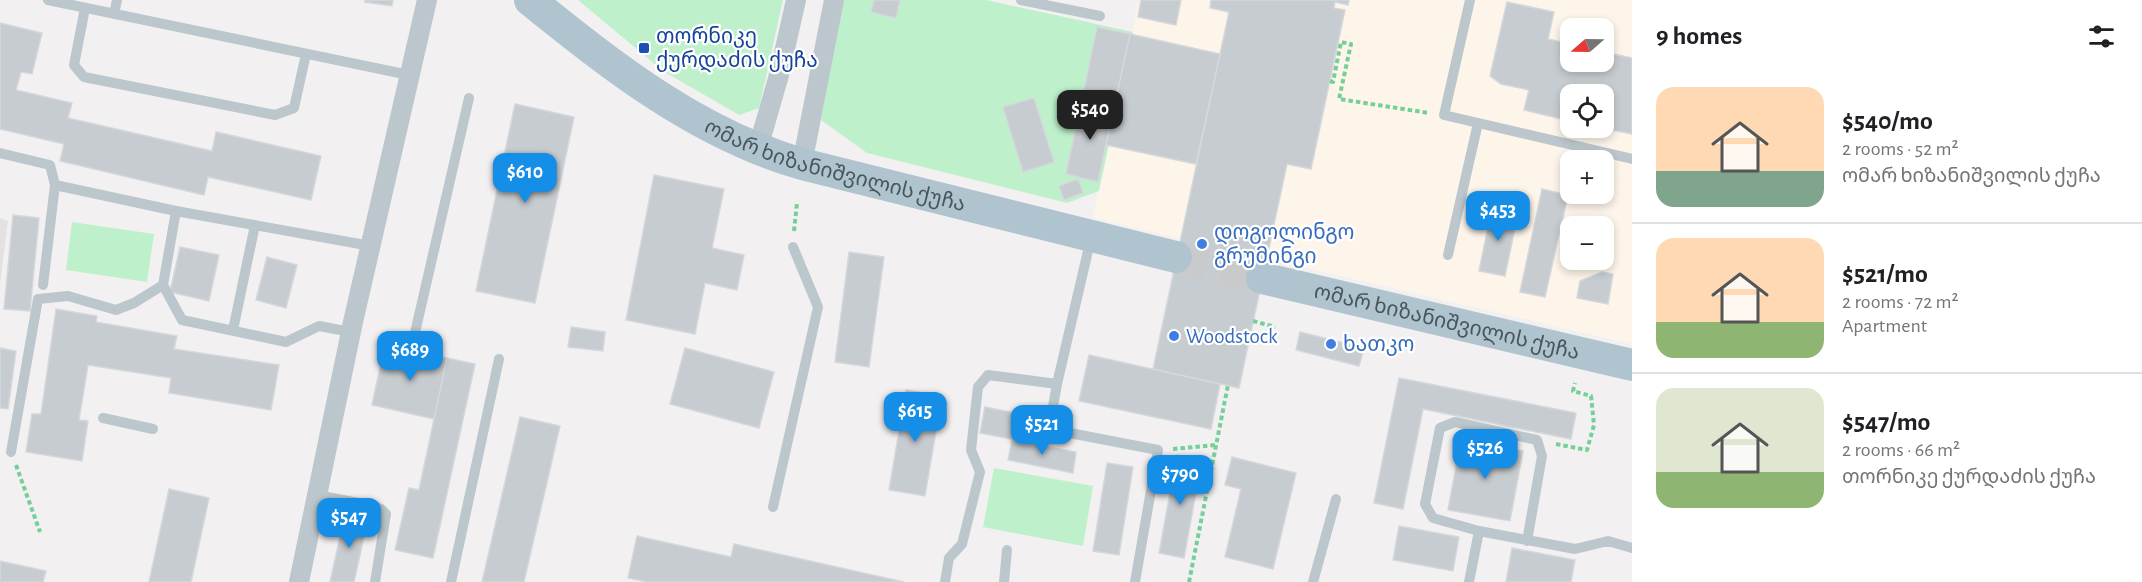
<!DOCTYPE html>
<html lang="en">
<head>
<meta charset="utf-8">
<style>
	:root { --surface:#fff; --page:#f6f6f6; --text:#202124; --muted:#757577; --line:#e0e0e0; --accent:#158ee8 }
	body { margin:0; font-family:"Alegreya Sans","Noto Sans Georgian",sans-serif; background:var(--page); color:var(--text); height:100vh; display:flex; flex-direction:column; font-size:22px; white-space:nowrap }
	* { box-sizing:border-box; margin:0 }
	p { font-size:20px; color:var(--muted) }
	.icon { flex:none; width:33px; height:33px; fill:none; stroke:currentColor; stroke-width:2; stroke-linecap:round; stroke-linejoin:round }
	.map { position:relative; flex:1; overflow:hidden }
	.sheet { display:flex; flex-direction:column; background:var(--surface); width:510px }
	.sheet>* { flex:none }
	.needle { width:39px; rotate:250deg }
	.fabs { position:absolute; left:1560px; top:18px; display:grid; gap:12px }
	.fabs a { display:grid; place-items:center; width:54px; height:54px; border-radius:12px; background:var(--surface); box-shadow:0 3px 9px #0003; font-size:30px }
	.price { position:absolute; translate:-50% -51px; padding:0 14px; border-radius:12px; background:var(--accent); color:#fff; font-size:20px; line-height:39px; filter:drop-shadow(0 2px 3px #0008) }
	.price::after { content:''; position:absolute; left:50%; top:36px; width:18px; height:14px; margin-left:-9px; background:inherit; clip-path:polygon(0 0,100% 0,50% 100%) }
	.price.selected { background:#222; color:#fff }
	ul { padding:0; list-style:none }
	li { display:flex; align-items:center; gap:18px; height:150px; padding:0 24px }
	li+li { border-top:2px solid var(--line) }
	li span { display:grid; place-items:center; flex:none; width:168px; height:120px; border-radius:18px; color:#555 }
	li>.icon { margin-inline-start:auto }
	span .icon { width:72px; height:72px; fill:#fffc; stroke-width:1 }
	li b { font-size:26px }
	h2 { display:flex; justify-content:space-between; align-items:center; height:72px; padding:0 24px; font-size:26px }
	main { display:flex; flex:1; min-height:0 }
	.map>svg:first-child { display:block }
	.commercial { fill:#fdf5ea; fill-rule:evenodd }
	.education { fill:#e4e1e3 }
	.green { fill:#bef1cb }
	.building { fill:#c7ccd0; stroke:#d4d7dc; stroke-width:1.5 }
	.lines { fill:none; stroke-linecap:round; stroke-linejoin:round }
	.primary-tunnel { stroke:#c8cacc; stroke-width:32; stroke-dasharray:32 16; stroke-linecap:butt }
	.path { stroke:#75d097; stroke-width:4; stroke-dasharray:4.5 3; stroke-linecap:butt }
	.service { stroke:#bcc7cd; stroke-width:10 }
	.minor { stroke:#bcc7cd; stroke-width:20 }
	.primary { stroke:#b0c4cf; stroke-width:32 }
	.transit-dot { fill:#1a4fb4; stroke:#fff; stroke-width:2 }
	.shop-dot { fill:#3f7fe0; stroke:#fff; stroke-width:2 }
	.labels { text-anchor:middle; dominant-baseline:central; stroke-width:4.5; stroke-linejoin:round; paint-order:stroke }
	.transit-label { font-size:21px; fill:#164399; stroke:#fff; text-anchor:start }
	.street-label { font-size:21px; fill:#48575e; stroke:#fff }
	.shop-label { font-size:21px; fill:#366cbe; stroke:#fff; text-anchor:start }
</style>
</head>
<body>
<main>
<div class="map">
<svg width="1632" height="582" viewBox="0 0 1632 582">
	<rect width="100%" height="100%" fill="#f3f0f1"/>
	<path class="commercial" d="M1139 0H1632V344L1093 218ZM1570 28H1604V62H1570ZM1570 94H1604V128H1570ZM1570 160H1604V194H1570ZM1570 226H1604V260H1570Z"/>
	<path class="education" d="M0 218 8 221 0 285Z"/>
	<path class="green" d="M578 0H783L759 108 739 115 663 71Z
		M842 0H986L1133 32 1099 191 1067 203 867 153 821 120Z
		M72 222 154 234 147 282 66 270Z
		M994 468 1093 486 1083 546 983 527Z"/>
	<path class="building" d="M365 0H393L392 6 365 2Z
		M874 0H900L896 18 871 12Z
		M1141 0H1181L1176 25 1138 17Z
		M1211 0H1349L1348 5 1335 2 1334 8 1345 10 1311 169 1287 164 1239 388 1153 369 1229 12 1210 8Z
		M1507 2 1554 12 1548 39 1570 44V62H1604V52L1632 58V134L1602 128H1604V94H1570V121L1524 110 1529 90 1501 84 1490 76Z
		M0 23 42 33 32 74 21 72 16 90 72 103 68 118 212 151 216 132 321 156 311 200 208 177 204 195 60 161 64 144 0 129Z
		M1097 27 1130 34 1114 107 1082 100Z
		M1130 34 1220 54 1196 164 1106 145Z
		M1034 98 1054 162 1023 172 1003 107Z
		M1082 100 1114 107 1098 182 1066 174Z
		M515 104 574 117 535 303 476 291Z
		M654 175 724 189 712 248 744 255 737 290 705 283 695 334 626 320Z
		M1078 179 1083 193 1064 200 1059 186Z
		M1542 189 1568 195 1545 297 1520 292Z
		M1492 208 1518 213 1505 276 1479 271Z
		M13 215 39 218 30 311 4 309Z
		M180 247 219 255 209 301 170 292Z
		M849 252 884 257 869 367 835 362Z
		M267 257 297 265 286 308 256 300Z
		M1602 272 1613 274 1608 304 1577 298 1580 281Z
		M56 309 97 316 96 322 177 336 174 349 279 365 271 410 169 393 171 378 88 365 79 420 88 421 82 461 26 452 32 414H41Z
		M571 327 605 332 603 351 568 347Z
		M1300 332 1364 348 1359 366 1296 350Z
		M385 344 447 358 434 419 372 405Z
		M0 348 16 351 8 409 0 408Z
		M685 348 774 372 759 428 670 404Z
		M1089 355 1220 384 1211 429 1079 401Z
		M447 358 475 364 433 558 395 550 409 488 419 490Z
		M1399 378 1576 413 1571 439 1423 409 1403 509 1374 503Z
		M906 390 942 396 925 496 889 490Z
		M985 407 1030 416 1025 442 980 433Z
		M520 417 560 426 524 582H482Z
		M1461 439 1523 451 1510 521 1448 510Z
		M1012 440 1076 452 1073 473 1008 460Z
		M1177 455 1202 460 1184 558 1159 553Z
		M1232 457 1296 473 1273 569 1225 557 1241 489 1225 485Z
		M1107 463 1133 467 1119 555 1093 551Z
		M169 489 209 498 191 582H149Z
		M345 514 368 519 354 582H330Z
		M1399 526 1459 537 1453 571 1393 560Z
		M637 536 731 557 734 544 904 582H648L628 578Z
		M1512 548 1575 560 1571 582H1506Z
		M0 561 46 571 43 582H0Z"/>
	<g class="lines">
		<path class="primary-tunnel" d="M1176 257 1262 278"/>
		<path class="path" d="M1330 81 1333 82 1341 42 1351 44 1339 99 1429 113
			M794 231 797 203
			M1253 321 1275 327
			M1556 444 1587 450 1594 425 1591 396 1573 391 1575 383
			M1173 449 1216 445
			M16 465 40 532
			M1189 582 1228 385"/>
		<path class="service" d="M48 0 409 75
			M1021 0 1100 16
			M1470 0 1444 115 1632 159
			M85 8 74 65 84 77 275 115 294 108 306 54
			M114 14 117 0
			M0 153 50 165 55 185 176 211 371 246
			M1448 255 1478 123
			M43 285 55 185
			M163 285 182 320 286 342 319 326 351 332
			M233 330 255 225
			M414 337 469 98
			M1057 384 1049 429 1158 450 1135 582
			M103 418 153 429
			M11 452 38 299 68 296 116 310 134 303 163 285 176 211
			M317 495 374 506 381 509 386 514 375 582
			M773 507 818 307 793 247
			M1527 541 1542 456 1537 440 1455 422 1440 428 1425 504 1433 518 1479 531 1575 549 1608 541 1632 548
			M451 582 499 359
			M945 582 949 558 962 544 980 472 971 450 978 387 988 375 1057 384 1091 238
			M1004 582 1007 550
			M1313 582 1336 499
			M1469 582 1479 531"/>
		<path class="minor" d="M758 148 779 75 796 0
			M802 164 834 0
			M299 582 353 322 427 0"/>
		<g class="primary">
			<path id="s1" d="M530 0C613 67 698 134 802 164L1176 257"/>
			<path id="s2" d="M1262 278 1632 365"/>
		</g>
	</g>
	<rect class="transit-dot" x="638" y="42" width="12" height="12" rx="3"/>
	<g class="shop-dot">
		<circle cx="1202" cy="244" r="6"/>
		<circle cx="1174" cy="336" r="6"/>
		<circle cx="1331" cy="344" r="6"/>
	</g>
	<g class="labels">
		<g class="transit-label">
			<text x="656" y="36">თორნიკე<tspan x="656" dy="24">ქურდაძის ქუჩა</tspan></text>
		</g>
		<g class="street-label">
			<text stroke="none"><textPath href="#s1" startOffset="352">ომარ ხიზანიშვილის ქუჩა</textPath></text>
			<text stroke="none"><textPath href="#s2" startOffset="190">ომარ ხიზანიშვილის ქუჩა</textPath></text>
		</g>
		<g class="shop-label">
			<text x="1214" y="232">დოგოლინგო<tspan x="1214" dy="24">გრუმინგი</tspan></text>
			<text x="1186" y="336">Woodstock</text>
			<text x="1343" y="344">ხათკო</text>
		</g>
	</g>
</svg>
<div class="fabs">
<a><svg class="needle" viewBox="-14 -14 28 28"><path d="M0-13l5 13h-10z" fill="#e53935"/><path d="M0 13l5-13h-10z" fill="#757577"/></svg></a>
<a><svg class="icon" aria-label="locate" viewBox="0 0 24 24"><circle cx="12" cy="12" r="6"/><path d="M12 2v4M12 18v4M2 12h4M18 12h4"/></svg></a>
<a>+</a>
<a>−</a>
</div>
<b class="price selected" style="left:1090px;top:141px">$540</b>
<b class="price" style="left:525px;top:204px">$610</b>
<b class="price" style="left:1498px;top:242px">$453</b>
<b class="price" style="left:410px;top:382px">$689</b>
<b class="price" style="left:915px;top:443px">$615</b>
<b class="price" style="left:1042px;top:456px">$521</b>
<b class="price" style="left:1485px;top:480px">$526</b>
<b class="price" style="left:1180px;top:506px">$790</b>
<b class="price" style="left:349px;top:549px">$547</b>
</div>
<section class="sheet">
<h2>9 homes<svg class="icon" aria-label="filters" viewBox="0 0 24 24"><path d="M4 7h16M4 17h16"/><circle cx="9" cy="7" r="2"/><circle cx="15" cy="17" r="2"/></svg></h2>
<ul>
<li><span style="background:linear-gradient(#ffd9b3 70%,#7fa58c 0)"><svg class="icon" aria-label="home" viewBox="0 0 24 24"><path d="M3 11l9-7 9 7M6 9v11h12V9"/></svg></span><div><b>$540/mo</b><p>2 rooms · 52 m²</p><p>ომარ ხიზანიშვილის ქუჩა</p></div></li>
<li><span style="background:linear-gradient(#ffd9b3 70%,#8fb573 0)"><svg class="icon" aria-label="home" viewBox="0 0 24 24"><path d="M3 11l9-7 9 7M6 9v11h12V9"/></svg></span><div><b>$521/mo</b><p>2 rooms · 72 m²</p><p>Apartment</p></div></li>
<li><span style="background:linear-gradient(#dfe7d0 70%,#8fb573 0)"><svg class="icon" aria-label="home" viewBox="0 0 24 24"><path d="M3 11l9-7 9 7M6 9v11h12V9"/></svg></span><div><b>$547/mo</b><p>2 rooms · 66 m²</p><p>თორნიკე ქურდაძის ქუჩა</p></div></li>
</ul>
</section>
</main>
</body>
</html>
